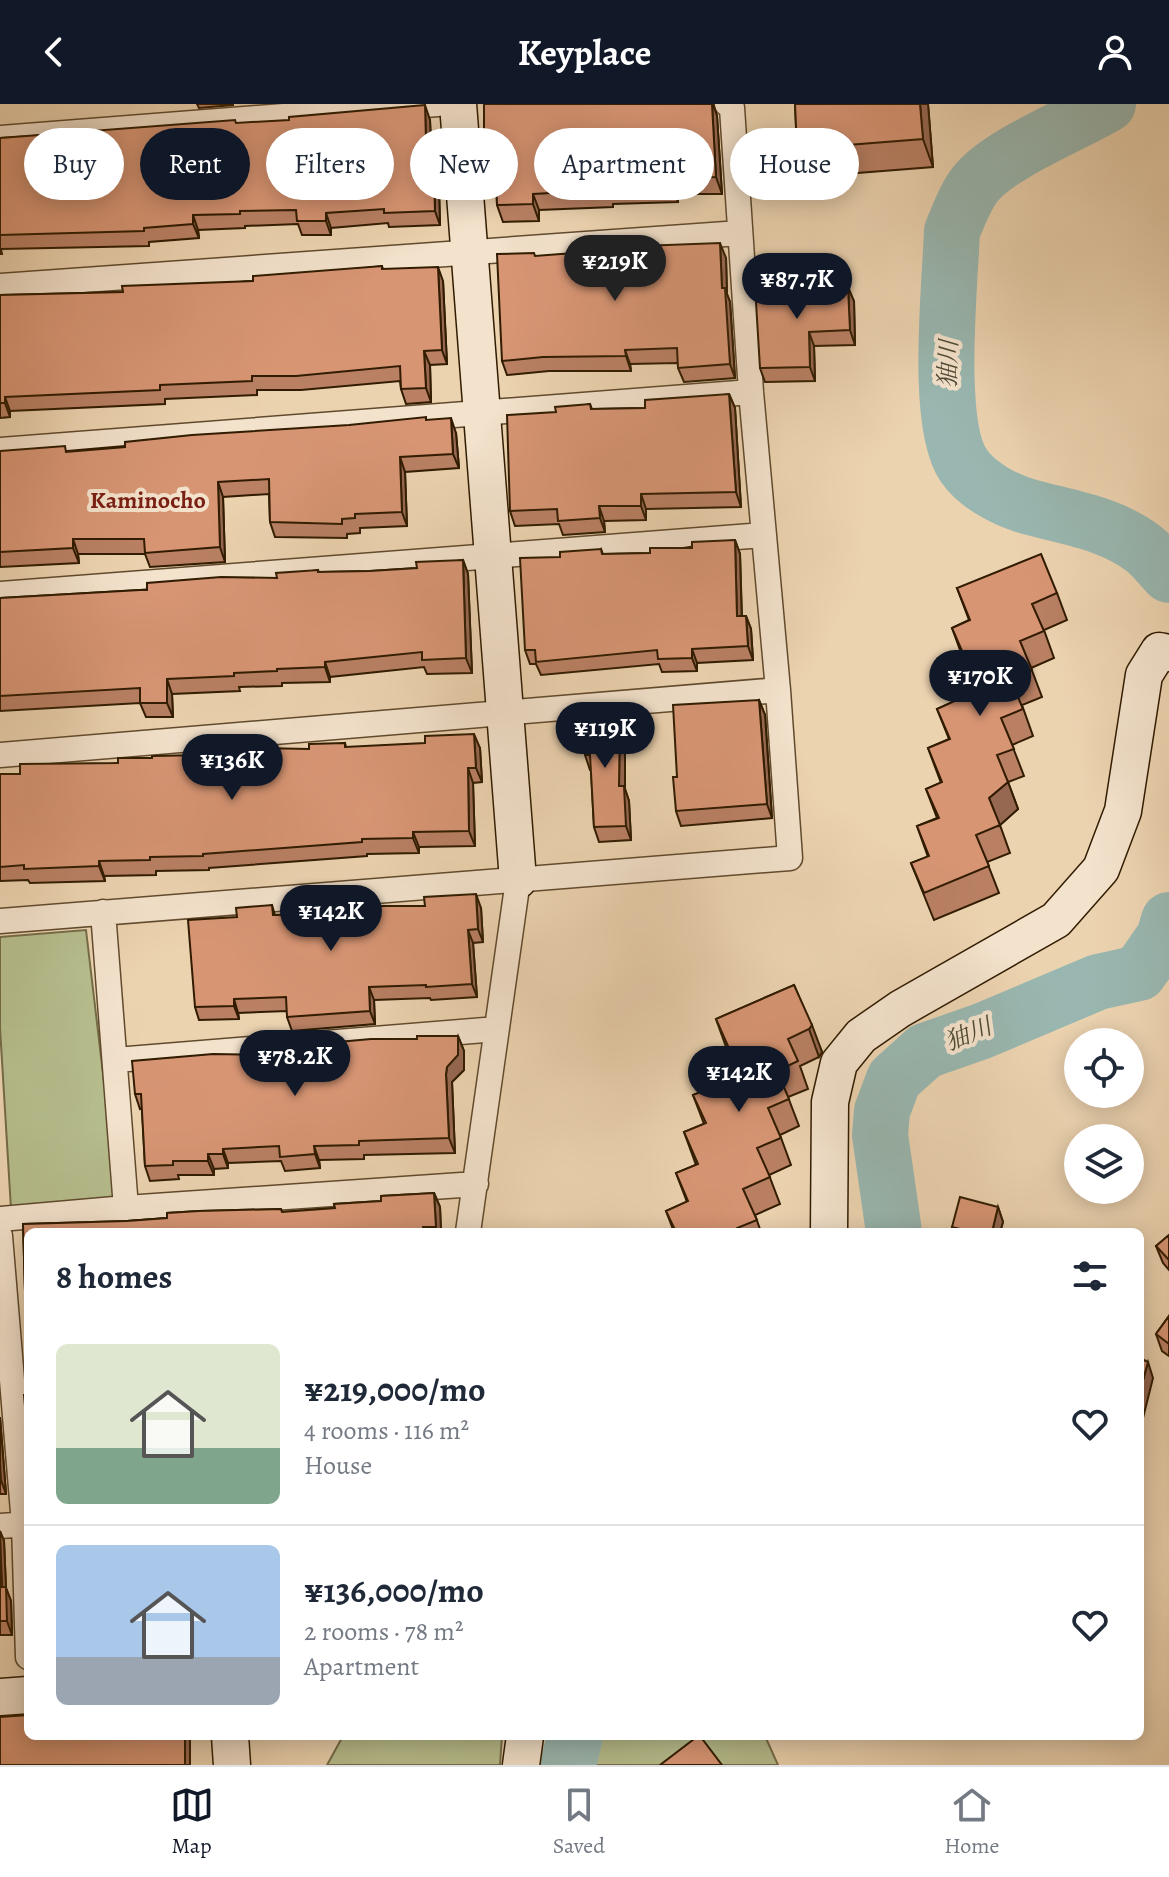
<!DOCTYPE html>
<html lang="en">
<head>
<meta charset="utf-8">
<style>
	:root { --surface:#fff; --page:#f2f2f3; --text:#1f2937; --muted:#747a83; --line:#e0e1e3; --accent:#111827 }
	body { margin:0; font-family:Alegreya,"Noto Serif JP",serif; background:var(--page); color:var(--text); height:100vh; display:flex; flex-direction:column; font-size:30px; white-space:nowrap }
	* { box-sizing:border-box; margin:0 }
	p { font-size:26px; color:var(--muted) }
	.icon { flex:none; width:44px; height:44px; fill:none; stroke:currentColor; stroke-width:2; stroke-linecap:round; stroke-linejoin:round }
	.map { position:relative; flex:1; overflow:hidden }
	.panel { position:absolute; left:24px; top:1124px; width:1120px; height:512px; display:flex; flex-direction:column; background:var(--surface); border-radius:12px; box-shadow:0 4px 20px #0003 }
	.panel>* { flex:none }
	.banner { position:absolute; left:24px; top:24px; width:1122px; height:72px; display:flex; gap:16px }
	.buttons { position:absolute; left:1064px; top:924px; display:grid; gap:16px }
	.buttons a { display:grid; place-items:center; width:80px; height:80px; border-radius:50%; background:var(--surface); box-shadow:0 4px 20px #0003; font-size:40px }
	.price { position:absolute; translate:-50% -68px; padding:0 18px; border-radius:28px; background:var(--accent); color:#fff; font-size:26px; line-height:52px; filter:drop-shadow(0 2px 4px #0008) }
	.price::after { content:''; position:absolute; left:50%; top:48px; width:24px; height:18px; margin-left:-12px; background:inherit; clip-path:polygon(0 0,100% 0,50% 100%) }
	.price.current { background:#222; color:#fff }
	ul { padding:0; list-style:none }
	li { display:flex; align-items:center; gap:24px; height:200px; padding:0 32px }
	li+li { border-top:2px solid var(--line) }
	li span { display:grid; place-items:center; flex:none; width:224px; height:160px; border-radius:12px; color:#555 }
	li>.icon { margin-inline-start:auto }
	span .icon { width:96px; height:96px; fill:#fffc; stroke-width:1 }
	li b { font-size:34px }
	h2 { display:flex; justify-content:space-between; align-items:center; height:96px; padding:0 32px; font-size:34px }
	.pill { padding:0 28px; border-radius:36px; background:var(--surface); box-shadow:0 4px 20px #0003; font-size:28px; line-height:72px }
	.pill.current { background:var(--accent); color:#fff }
	header { display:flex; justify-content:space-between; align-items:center; height:104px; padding:0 32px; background:var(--accent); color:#fff; font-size:36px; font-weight:700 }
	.tab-bar { display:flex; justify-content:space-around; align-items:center; height:112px; border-top:2px solid var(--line); background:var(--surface); font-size:22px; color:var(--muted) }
	.tab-bar a { display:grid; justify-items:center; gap:4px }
	.tab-bar .current { color:var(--accent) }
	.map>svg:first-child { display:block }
	.green { fill:#b6bd8d; stroke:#746c47; stroke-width:2 }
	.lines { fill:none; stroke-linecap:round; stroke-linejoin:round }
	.river { stroke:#99b7b0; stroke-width:56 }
	.street-casing { stroke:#604a2d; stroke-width:27 }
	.secondary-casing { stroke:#311c01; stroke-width:39 }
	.street { stroke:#f3e2cc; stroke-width:24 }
	.secondary { stroke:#f3e2cc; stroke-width:36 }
	.wall { fill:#b98064; stroke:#311c01; stroke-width:2 }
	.shaded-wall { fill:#966851; stroke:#311c01; stroke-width:2 }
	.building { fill:#d79574; stroke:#311c01; stroke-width:2 }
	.labels { text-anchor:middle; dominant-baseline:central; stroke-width:8; stroke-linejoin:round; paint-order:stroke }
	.water-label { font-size:24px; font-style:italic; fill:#504a36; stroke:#f3e2cc }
	.neighbourhood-label { font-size:24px; font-weight:bold; fill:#7a1f14; stroke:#f3e2cc }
</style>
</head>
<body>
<header><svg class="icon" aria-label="back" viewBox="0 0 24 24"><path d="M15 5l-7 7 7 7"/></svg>Keyplace<svg class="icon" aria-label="person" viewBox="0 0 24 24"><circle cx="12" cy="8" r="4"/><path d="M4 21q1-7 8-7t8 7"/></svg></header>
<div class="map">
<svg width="1169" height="1661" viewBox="0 0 1169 1661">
	<rect width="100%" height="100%" fill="#ecd3b0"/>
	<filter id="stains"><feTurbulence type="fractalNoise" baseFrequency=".0025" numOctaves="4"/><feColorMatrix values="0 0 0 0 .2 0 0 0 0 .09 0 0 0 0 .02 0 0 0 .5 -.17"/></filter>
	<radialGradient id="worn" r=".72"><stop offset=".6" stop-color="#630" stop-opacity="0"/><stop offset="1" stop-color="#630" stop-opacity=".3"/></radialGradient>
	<path class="green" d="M86 826 118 1096 11 1105 0 924V833Z
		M898 1093 904 1119 925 1128H875L871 1113Z
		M343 1632H502L500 1661H327Z
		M596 1632H765L778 1661H579L589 1638Z"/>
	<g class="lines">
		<path class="river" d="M1108 0C1073 21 1004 48 978 77 966 90 959 111 952 127 950 181 935 321 964 362 978 382 1007 397 1030 403 1070 414 1110 419 1144 445 1153 452 1161 463 1169 471
			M894 1128 880 1031 882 1007 894 975 925 947 982 927 1098 878 1139 869 1164 833 1169 816
			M568 1661 575 1632"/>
		<g class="street-casing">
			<path id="street" d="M0 34 438 0
				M0 182 740 129
				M0 346 751 288
				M0 490 764 431
				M0 651 778 586
				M103 808 126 1104
				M0 817 790 754 778 586 751 288 732 4 727 0
				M116 956 497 925
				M0 1115 126 1104 476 1080
				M468 1128 518 776
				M0 1132 24 1420 28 1553
				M0 1422 28 1420"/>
		</g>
		<g class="secondary-casing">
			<path id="secondary" d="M458 0 518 776
				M829 1128 830 998 839 959 861 932 900 905 1056 816 1101 765 1123 707 1144 571 1159 547 1169 549
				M0 1593 28 1591
				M230 1632 232 1661
				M521 1661 525 1632"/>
		</g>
		<use href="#street" class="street"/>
		<use href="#secondary" class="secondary"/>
	</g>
	<path class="wall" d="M197 0H233V1L199 4Z
		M484 0H713L717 12 722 90H677L678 98 613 100V103L539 106V117L503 118 497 101 495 49H490L484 32Z
		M795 0H928L933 63 807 73 797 45Z
		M430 16 432 70H434L439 84 440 121 389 123 388 119 331 124V131H302L298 120 245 122V124L198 126 199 134 149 138V142L1 145 2 150H0V34L236 19Z
		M536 152 726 154 727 190 730 198 735 274 684 278 678 264V259L630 260 631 267H549L507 271 502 257Z
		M382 162 383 165 443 177 447 260 430 261 431 298 406 300 401 285 400 277 301 286H257V291L165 295V300L10 307V313L0 314V191L123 188 253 177Z
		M808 184 854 197 855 241 814 242 815 277 765 278 760 264Z
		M729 290 735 304 741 403 646 405V416L604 417 605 428 563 431 559 420 515 422 510 407 556 308 590 300 592 305 645 304Z
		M427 316 456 329 459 364 405 368 407 422 360 424V429L347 430V434L275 433 270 418 269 390 223 393 225 458 150 463 145 450H78L79 459 0 463V347H67Z
		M735 436 740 450 742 512H746L751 525 753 556 697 559V567L662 568 659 560 541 571 536 560H530L525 546 601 445 603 450 650 449Z
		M463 456 468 470 472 569 427 570 424 563 330 573V578L282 579V582L239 583 240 587 172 590 173 613H146L140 599 0 607V494L140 486 277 474 318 466 319 468 370 467 417 464Z
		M957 484 1057 489 1067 516 1044 526 1054 554 1031 564 1042 593 1022 601 1033 632 1012 641 1024 672 1008 678 1018 705 1000 721 1010 749 987 758 999 789 934 816 911 759 928 753 917 722 937 714 926 685 941 679 928 644 949 635 937 605 958 596 946 564 964 557 952 524 969 516Z
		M759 596 765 611 772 714 681 722 676 707 677 673Z
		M625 626V685L629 697 631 736 599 738 594 723 591 666H590L585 651Z
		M345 639 346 643 480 644 482 678 473 679 475 742 419 743V749L367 750V752L209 764V766L156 767V771L104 772 105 777 30 779 28 776 0 777V670H20L118 659 152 654 260 650 309 645Z
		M363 794 366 802 481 804 483 838 473 839 477 893 431 896 430 894 374 896 375 920 292 927 287 913V907L238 909 239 915 199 916 195 903 237 813 272 801 275 811 326 810Z
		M794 881 822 948 819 953 800 962 808 985 788 993 799 1022 780 1031 791 1061 769 1071 780 1100 755 1111 761 1128H674L666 1107 687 1098 676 1069 696 1061 684 1028 704 1020 693 991 718 981 707 952 726 943 716 915Z
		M458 932 464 947V966L452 978 455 1049 364 1051V1055L319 1056 320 1064 285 1067 281 1057 228 1059V1064L214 1065V1071H178L179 1075 150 1077 145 1062 142 1004 140 1005 135 990 271 951 417 935Z
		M434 1089 440 1103 441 1128H28V1228L26 1221 23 1120 127 1117 167 1114V1109L199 1107 281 1105 282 1108 335 1104 334 1100 381 1097V1092Z
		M998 1103 1003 1118 1000 1128H954L952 1123Z
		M1169 1131V1166L1163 1159 1156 1142Z
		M1169 1212V1252L1162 1247 1156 1230Z
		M0 1313 6 1390H0Z
		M0 1427 4 1437 6 1484 11 1497 12 1531H0Z"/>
	<path class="shaded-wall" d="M712 0H713L717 12 722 90 716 73Z
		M920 0H928L933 63 923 35Z
		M425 1 430 16 433 84 427 70Z
		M434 70 439 84 440 121 435 107Z
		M671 74 677 90 678 98 672 81Z
		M533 90 539 106V117L533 100Z
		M326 109 331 124V131L326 117Z
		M193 111 198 126 199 134 193 120Z
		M720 139 726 154 727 190 730 198 735 274 730 260 722 184Z
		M438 163 443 177 447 260 442 246Z
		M848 183 854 197 855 241 850 226Z
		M809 228 814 242 815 277 810 263Z
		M625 246 630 260 631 267 626 252Z
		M424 247 430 261 431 298 426 284Z
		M729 290 735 304 741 403 736 388Z
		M5 293 10 307V313L5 299Z
		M451 314 456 329 459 364 453 350Z
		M400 353 405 368 407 422 402 408Z
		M218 378 223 393 225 458 220 443Z
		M641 390 646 405V416L641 402Z
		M599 402 604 417 605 428 600 414Z
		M73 435 78 450 79 459 73 444Z
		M735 436 740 450 742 526 737 512Z
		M463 456 468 470 472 569 466 554Z
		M746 512 751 525 753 556 748 542Z
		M692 545 697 559V567L692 554Z
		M325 558 330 573V578L325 563Z
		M167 575 172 590 173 613 167 599Z
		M759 596 765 611 772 714 767 700Z
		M620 612 625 626V685L629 697 631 736 626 722 619 682Z
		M474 630 480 644 482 678 476 664Z
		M468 664 473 679 475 742 469 727Z
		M1008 678 1018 705 999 722 989 694Z
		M413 728 419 743V749L413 734Z
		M99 757 104 772 105 777 99 762Z
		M476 790 481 804 483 838 478 825Z
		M468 826 473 839 477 893 472 880Z
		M369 883 374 896 375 920 370 907Z
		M234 895 238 909 239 915 234 902Z
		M812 921 822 948 819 953 809 925Z
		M458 932 464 947V966L452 978 455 1049 449 1034 446 970 447 963Z
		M314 1042 319 1056 320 1064 315 1050Z
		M223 1045 228 1059V1064L223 1050Z
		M208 1050 214 1065V1071L208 1057Z
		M434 1089 440 1103 441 1128H438L436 1123Z
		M998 1103 1003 1118 1000 1128H992Z
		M1148 1258 1153 1274 1142 1318 1140 1313V1287Z
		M0 1313 6 1390 1 1376 0 1359Z
		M0 1427 4 1437 6 1484 11 1497 12 1531 7 1517 2 1483Z
		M185 1632H190V1661H185Z"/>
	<path class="building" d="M484 0H712L716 73 671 74 672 81 607 83V86L533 90V100L497 101 495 32H484Z
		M795 0H920L923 35 797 45Z
		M425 1 427 70H434L435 107 384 109V105L326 109V117H297L296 106 240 107V110L193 111V120L144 124V127L0 131V34L235 16 236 19 289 16V13Z
		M720 139 722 184H725L730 260 678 264 677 244 625 246 626 252 543 253 502 257 497 150 534 149 535 152 587 148V144Z
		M382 162V165L438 163 442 246 424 247 426 284 401 285 400 262 296 272H252V277L160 281V286L5 293V299H0V191L123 188 122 182 253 177V172Z
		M806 179V184L848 183 850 226 809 228 810 263 760 264 755 182Z
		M729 290 736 388 641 390V402H599L600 414 558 417 557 405 510 407 507 311 556 308 555 303 590 300 591 305 645 304V296Z
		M426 313V316L451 314 453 350 400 353 402 408 355 410V414L342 415V420L270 418 269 375 218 378 220 443 145 449 144 435H73V444L0 448V347L65 342 66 348 125 343V338L192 331 349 321Z
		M735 436 737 512H746L748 542 692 545V554L658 555 657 546 536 558 535 546H525L520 454 560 453V448L601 445 602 450 650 449V444H692V438Z
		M1041 450 1057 489 1032 500 1044 527 1020 537 1032 566 1010 574 1023 605 1001 614 1014 645 997 651 1008 678 989 694 1000 721 976 731 989 762 924 789 911 759 929 752 917 722 939 714 926 685 942 678 928 644 950 635 937 605 959 595 946 564 966 556 952 524 970 516 957 484Z
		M463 456 466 554 422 556V548L325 558V563L277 565V567L234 569V572L167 575V599H140V584L0 592V494L140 486H147V479L221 473 277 474 276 469 318 466V468L370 467 417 464 416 458Z
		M759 596 767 700 676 707 673 673H677L673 601Z
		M585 611 620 612 619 682H624L626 722 594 723 590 651H585Z
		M474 630 476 664H468L469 727 413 728V734L362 735V738L203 750V752L150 753V756L99 757V762L24 765V761L0 763V670H20V660L118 659V654H152V652L260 650V644L309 645V640L345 639V643L425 639V632Z
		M476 790 478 825 468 826 472 880 426 883V881L369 883 370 907 287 913 286 893 234 895V902L195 903 188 816 237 813 236 804 272 801 273 811 326 810 325 796 363 794 364 802H425L424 793Z
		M794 881 812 921 809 925 788 935 798 957 777 967 789 995 768 1004 781 1034 757 1044 770 1073 743 1085 757 1116 737 1124 738 1128H676L666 1107 688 1097 676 1069 698 1060 684 1028 706 1019 693 991 720 980 707 952 728 942 716 915Z
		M417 932H458V951L447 963 446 970 449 1034 359 1037V1041L314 1042 315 1050 280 1053 279 1042 223 1045V1050H208V1057H173V1061L145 1062 141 990H135L132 957 213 950 271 951V944L371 935H417Z
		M434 1089 436 1123H423L424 1128H28V1221H26L23 1120 127 1117 167 1114V1109L199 1107 281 1105 282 1108 335 1104 334 1100 381 1097V1092Z
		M960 1093 998 1103 992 1128H972L952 1123Z
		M1169 1131V1156L1156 1142Z
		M1169 1212V1240L1156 1230Z
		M1140 1254 1148 1258 1140 1287Z
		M24 1291H28V1336Z
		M0 1449 2 1483H6L7 1517H0Z
		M28 1611V1632H185V1661H0V1613Z
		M698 1632H700L722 1661H660Z"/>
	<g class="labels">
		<g class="water-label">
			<text transform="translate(948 260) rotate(-88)">㹨川</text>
			<text transform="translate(968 930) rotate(-22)">㹨川</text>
		</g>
		<g class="neighbourhood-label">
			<text x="148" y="396">Kaminocho</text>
		</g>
	</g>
	<rect width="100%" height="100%" filter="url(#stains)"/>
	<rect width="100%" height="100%" fill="url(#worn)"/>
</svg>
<div class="buttons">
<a><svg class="icon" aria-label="locate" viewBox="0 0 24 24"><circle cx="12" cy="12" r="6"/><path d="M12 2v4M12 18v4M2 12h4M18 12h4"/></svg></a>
<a><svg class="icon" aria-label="layers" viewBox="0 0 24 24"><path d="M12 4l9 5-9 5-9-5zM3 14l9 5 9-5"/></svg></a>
</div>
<b class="price current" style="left:615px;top:199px">¥219K</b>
<b class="price" style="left:797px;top:217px">¥87.7K</b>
<b class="price" style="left:980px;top:614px">¥170K</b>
<b class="price" style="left:605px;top:666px">¥119K</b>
<b class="price" style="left:232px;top:698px">¥136K</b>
<b class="price" style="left:331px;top:849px">¥142K</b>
<b class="price" style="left:295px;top:994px">¥78.2K</b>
<b class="price" style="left:739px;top:1010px">¥142K</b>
<div class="banner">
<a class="pill">Buy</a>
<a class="pill current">Rent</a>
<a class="pill">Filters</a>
<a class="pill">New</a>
<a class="pill">Apartment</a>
<a class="pill">House</a>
</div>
<section class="panel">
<h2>8 homes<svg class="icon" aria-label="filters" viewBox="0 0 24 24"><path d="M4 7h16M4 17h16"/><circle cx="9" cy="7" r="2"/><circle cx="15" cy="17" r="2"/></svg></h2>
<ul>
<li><span style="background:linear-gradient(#dfe7d0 65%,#7fa58c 0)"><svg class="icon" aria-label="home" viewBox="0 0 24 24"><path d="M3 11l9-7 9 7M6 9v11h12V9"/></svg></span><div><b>¥219,000/mo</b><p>4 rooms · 116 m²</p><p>House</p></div><svg class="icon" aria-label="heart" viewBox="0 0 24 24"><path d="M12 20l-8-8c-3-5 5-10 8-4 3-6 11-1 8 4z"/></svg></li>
<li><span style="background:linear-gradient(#a9c7e8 70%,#9aa5b1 0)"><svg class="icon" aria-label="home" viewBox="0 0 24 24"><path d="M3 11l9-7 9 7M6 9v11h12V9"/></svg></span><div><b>¥136,000/mo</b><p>2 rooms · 78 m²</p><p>Apartment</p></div><svg class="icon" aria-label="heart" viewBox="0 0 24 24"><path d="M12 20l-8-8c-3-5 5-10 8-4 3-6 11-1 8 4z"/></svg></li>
</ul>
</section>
</div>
<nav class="tab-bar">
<a class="current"><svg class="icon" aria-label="map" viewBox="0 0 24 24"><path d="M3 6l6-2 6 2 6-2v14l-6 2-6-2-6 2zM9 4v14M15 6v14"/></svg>Map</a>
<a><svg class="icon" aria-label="saved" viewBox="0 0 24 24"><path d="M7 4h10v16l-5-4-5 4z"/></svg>Saved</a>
<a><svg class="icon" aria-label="home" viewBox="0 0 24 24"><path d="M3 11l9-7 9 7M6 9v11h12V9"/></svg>Home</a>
</nav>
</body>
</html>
